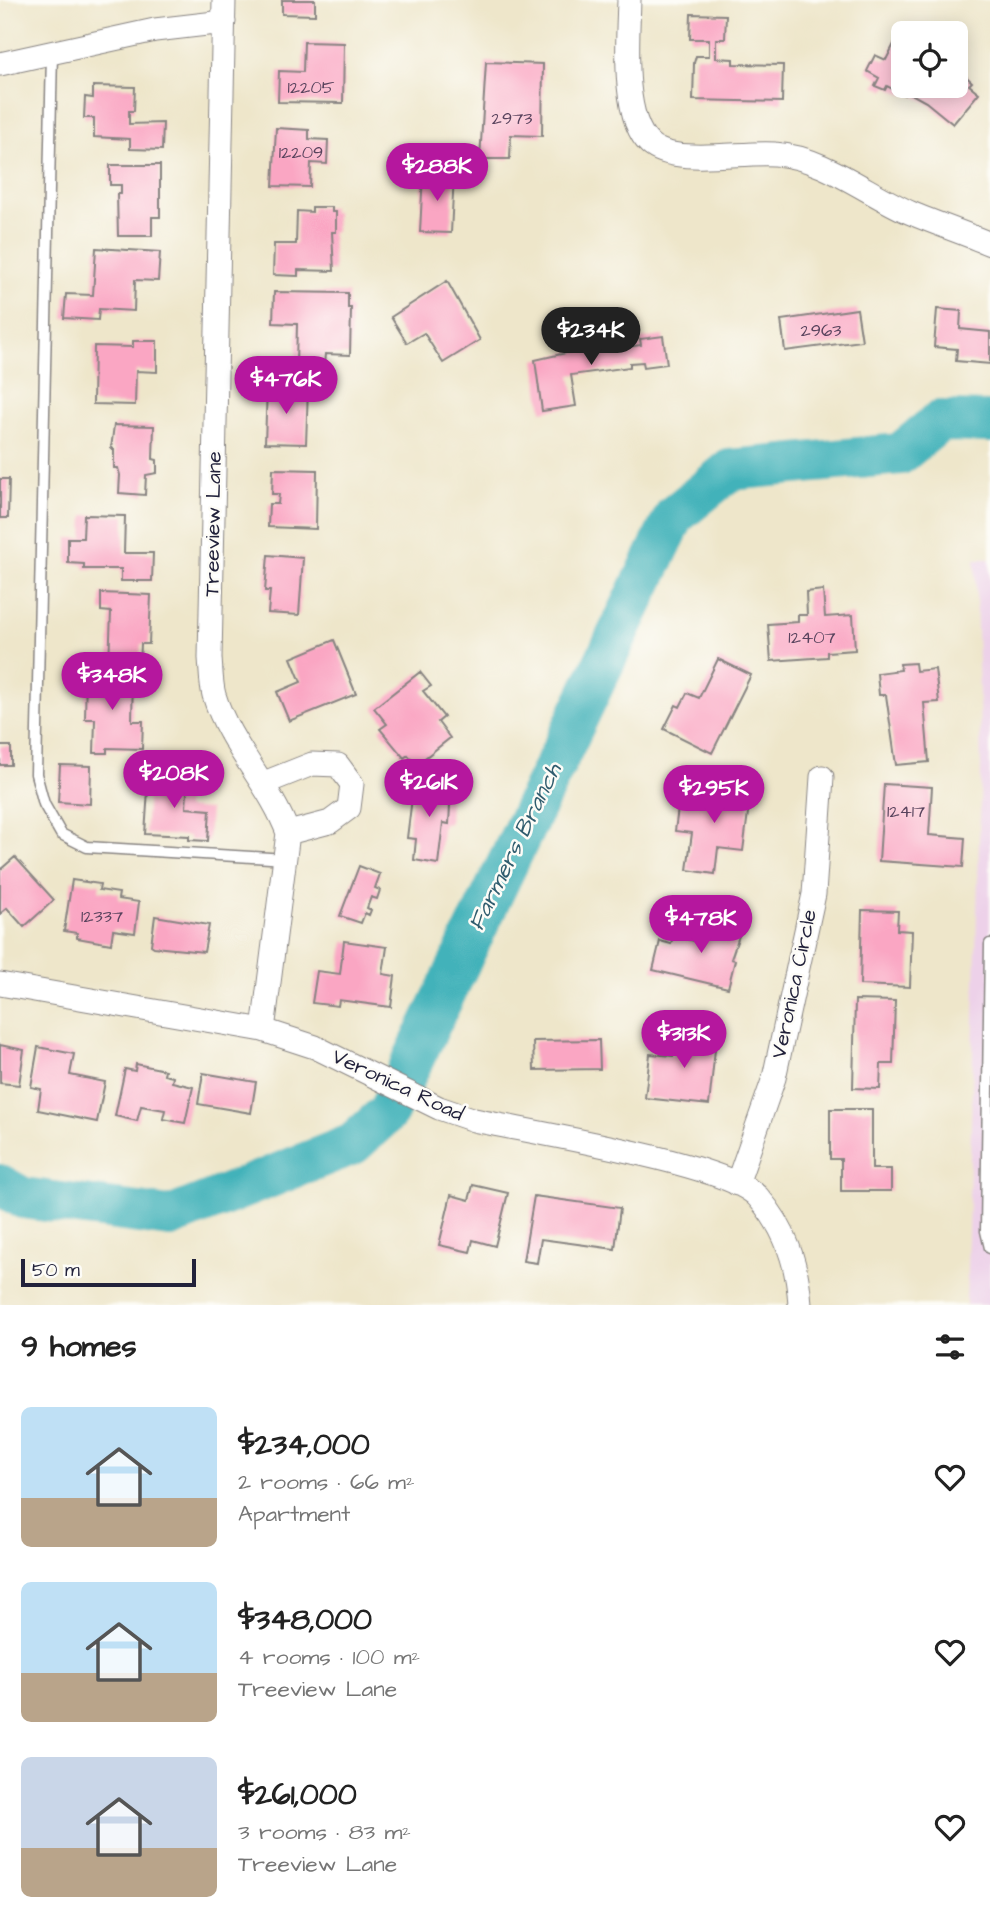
<!DOCTYPE html>
<html lang="en">
<head>
<meta charset="utf-8">
<style>
	:root { --surface:#fff; --page:#f2f2f2; --text:#222; --muted:#767676; --accent:#b5179e }
	body { margin:0; font-family:"Architects Daughter",sans-serif; background:var(--page); color:var(--text); height:100vh; display:flex; flex-direction:column; font-size:26px; white-space:nowrap }
	* { box-sizing:border-box; margin:0 }
	p { font-size:23px; color:var(--muted) }
	.icon { flex:none; width:38px; height:38px; fill:none; stroke:currentColor; stroke-width:2; stroke-linecap:round; stroke-linejoin:round }
	.map { position:relative; height:1305px; overflow:hidden }
	.panel { display:flex; flex-direction:column; background:var(--surface); flex:1 }
	.panel>* { flex:none }
	.buttons { position:absolute; left:891px; top:21px; display:grid; gap:14px }
	.buttons a { display:grid; place-items:center; width:77px; height:77px; border-radius:10px; background:var(--surface); box-shadow:0 4px 18px #0003; font-size:35px }
	.scale { position:absolute; left:21px; bottom:18px; width:175px; box-sizing:border-box; padding-left:7px; border:4px solid #22223b; border-top:0; font-size:19px; line-height:24px; white-space:nowrap; color:#22223b; -webkit-text-stroke:5px #fdfcf7; paint-order:stroke }
	.price { position:absolute; translate:-50% -60px; padding:0 16px; border-radius:24px; background:var(--accent); color:#fff; font-size:23px; line-height:46px; filter:drop-shadow(0 2px 4px #0008) }
	.price::after { content:''; position:absolute; left:50%; top:42px; width:21px; height:16px; margin-left:-10px; background:inherit; clip-path:polygon(0 0,100% 0,50% 100%) }
	.price.on { background:#222; color:#fff }
	ul { padding:0; list-style:none }
	li { display:flex; align-items:center; gap:21px; height:175px; padding:0 21px }
	li span { display:grid; place-items:center; flex:none; width:196px; height:140px; border-radius:10px; color:#555 }
	li>.icon { margin-inline-start:auto }
	span .icon { width:84px; height:84px; fill:#fffc; stroke-width:1 }
	li b { font-size:30px }
	h2 { display:flex; justify-content:space-between; align-items:center; height:84px; padding:0 21px; font-size:30px }
	.map>svg:first-child { display:block }
	.built { fill:#edd1e9 }
	.lines { fill:none; stroke-linecap:round; stroke-linejoin:round }
	.river { stroke:#42b2ba; stroke-width:42 }
	.building { fill:#faa6c3 }
	.lane-casing { stroke:#888482; stroke-width:13 }
	.street-casing { stroke:#888482; stroke-width:25 }
	.lane { stroke:#fff; stroke-width:10 }
	.street { stroke:#fff; stroke-width:23 }
	.labels { text-anchor:middle; dominant-baseline:central; stroke-width:5; stroke-linejoin:round; paint-order:stroke }
	.number-label { font-size:18px; fill:#58435d }
	.street-label { font-size:21px; fill:#22223b; stroke:#fdfcf7 }
	.water-label { font-size:23px; font-style:italic; fill:#2f5c6e; stroke:#fdfcf7 }
</style>
</head>
<body>
<div class="map">
<svg width="990" height="1305" viewBox="0 0 990 1305">
	<rect width="100%" height="100%" fill="#fdfcf7"/>
	<filter id="ink" filterUnits="userSpaceOnUse"><feTurbulence type="fractalNoise" baseFrequency=".0143" numOctaves="2"/><feDisplacementMap in="SourceGraphic" scale="14" xChannelSelector="R" yChannelSelector="G"/><feConvolveMatrix kernelMatrix="1 2 1 2 8 2 1 2 1" color-interpolation-filters="sRGB"/></filter>
	<filter id="wash" filterUnits="userSpaceOnUse"><feTurbulence type="fractalNoise" baseFrequency=".00686" numOctaves="4" result="noise"/><feDisplacementMap in="SourceGraphic" scale="28" xChannelSelector="R" yChannelSelector="G"/><feGaussianBlur stdDeviation="1.57" result="paint"/><feColorMatrix in="noise" values="0 0 0 0 0 0 0 0 0 0 0 0 0 0 0 0 0 1.4 0 .05"/><feComposite in="paint" operator="in"/></filter>
	<g filter="url(#wash)">
		<rect width="100%" height="100%" fill="#eee6ca"/>
		<path class="built" d="M975 559H990V1305H966L981 768Z"/>
		<g class="lines">
			<path class="river" d="M0 1185 23 1198 170 1217 353 1144 388 1112 675 515 730 470 900 454 940 421 990 422"/>
		</g>
		<g id="blocks">
			<path class="building" d="M282 0H315V15L282 14Z
				M691 14 726 15 725 39H716V58L733 59V64L783 65 782 102 693 100 694 63 696 56H709V39H690Z
				M897 38 903 41V86H956V67L972 82 969 85 979 93 953 124 926 102 906 91 904 95 887 86 885 90 875 86 879 78 867 71 875 55 886 60Z
				M956 40 963 44 956 59Z
				M304 42 344 43 343 103 278 102 279 71 303 72Z
				M486 62 543 64 542 136 511 135 510 159H480Z
				M93 86 135 87 134 111H129V124L163 123 162 150 130 149V139L94 137V118H84L85 97 93 98Z
				M276 128 309 130V139L328 140 327 164 311 163 310 187 273 186Z
				M110 165H160V217H152V236H118L117 194H121V185H110Z
				M423 173 454 174 451 233 420 232Z
				M312 207H332V212H336V232H332L334 271 298 270V276L273 275 274 244H296L297 211 312 212Z
				M96 248 160 252 158 281 135 280 134 311 99 309 98 320 64 318 66 294 93 295Z
				M447 281 480 340 443 363 424 333 407 343 391 317Z
				M274 292 348 293V308H351L350 355 325 354 324 365H296L297 324 273 323Z
				M857 309 862 341 785 351 781 320Z
				M937 309 961 311 960 329 990 332V364L956 361 957 349 934 347Z
				M663 336 667 364 644 367 643 362 630 363V367L571 375 576 406 542 411 535 360 588 348 587 343 611 339 612 343 627 341V347L641 345 640 339Z
				M133 341H157V372L136 371 135 405 93 404 94 346 133 347Z
				M267 387 308 388 306 444 265 443Z
				M114 425 154 426 153 459 157 460V473L146 475 145 495 119 493 120 475 118 468H114V449H111Z
				M273 469 317 470 316 529 268 527 269 504H278L279 494H272Z
				M0 479H9L8 518H0Z
				M84 515 125 516 124 553H153L152 581H121V569H84V564L68 563V538H83Z
				M268 555 303 558 299 615 268 613 270 591H265Z
				M823 590 825 617 853 615 855 650 827 652V657L771 661 768 624 798 622V615H807L806 592Z
				M101 593 151 595 149 644H141L140 665 109 664 111 612 101 611Z
				M334 640 356 694 289 721 277 692 301 682 291 658Z
				M718 659 751 675 712 753 664 729 676 705 680 707 687 693 699 698Z
				M915 663 916 671 935 669 939 702 924 703 929 762 896 765 886 695H879L877 673 901 670 900 664Z
				M420 672 431 686 423 691 444 717 438 722 450 738 416 765 408 755 404 758 380 729 387 724 374 708Z
				M86 674 133 675 132 721H143L142 749 107 748V753H94L95 719H85Z
				M0 746H11V765H0Z
				M60 765 91 766 90 804 58 802Z
				M149 775 188 778 186 808 210 810 208 841 189 840V836L145 834Z
				M414 782 451 786 449 824 443 823 438 864 414 860 416 839 407 838Z
				M884 784 932 787 929 835 965 838 963 867 879 861Z
				M708 785 751 790 743 851 718 848 715 874 687 870 692 833 675 831 679 801 706 804Z
				M15 857 54 900 24 927 7 908 0 914V870Z
				M359 866 380 874 375 888 380 890 377 899 371 897 367 908 371 910 369 915 365 913 361 923 340 916Z
				M72 880 100 884 99 890 119 893 118 899 139 902 135 933 113 930 111 944 77 938V933L64 931Z
				M862 910 898 911 897 930 912 931 910 987 860 985Z
				M155 916 209 925 204 952 154 947 151 945Z
				M706 919 742 927 731 959 735 960 728 988 653 970 660 941 671 944 673 936 700 942Z
				M344 941 387 947 383 974 395 976 391 1007 339 1000 338 1006 312 1003 317 971 340 974Z
				M855 1000 895 1001 893 1064H881L880 1089 853 1088Z
				M687 1027 717 1031 709 1105 645 1098 650 1054 673 1056 675 1039 686 1040Z
				M599 1040 600 1069 534 1070 533 1041Z
				M0 1045 24 1050 19 1085 0 1083Z
				M38 1047 74 1054 70 1075 105 1082 97 1122 38 1110 41 1089 31 1087Z
				M136 1064 165 1070 164 1075 173 1077 172 1082 193 1087 185 1123 163 1119 165 1110 141 1106 137 1121 115 1116 125 1069 135 1071Z
				M203 1073 256 1082 251 1113 198 1104Z
				M830 1109H872V1169H891V1191H841V1159H830Z
				M473 1185 508 1193 495 1246 473 1240 470 1252 439 1245 451 1195 469 1200Z
				M534 1196 620 1208 615 1249 541 1239 537 1263 523 1261Z"/>
		</g>
	</g>
	<g filter="url(#ink)">
		<use href="#blocks" fill-opacity="0" stroke="#888482" stroke-width="2"/>
		<g class="lines">
			<g class="lane-casing">
				<path id="lane" d="M52 53 36 774 44 804 61 834 87 847 286 859
					M990 944 986 1231 990 1248"/>
			</g>
			<g class="street-casing">
				<path id="street" d="M224 0 210 658C211 670 211 684 214 695 229 745 270 784 288 833L263 1030
					M629 0C628 37 621 118 650 144 674 166 743 151 775 154 824 157 867 194 911 213 937 224 964 233 990 244
					M0 64 155 30 224 22
					M264 783 312 764 338 765 352 784 349 808 330 822 288 833
					M0 984 263 1030 315 1047 439 1108 474 1120C529 1132 726 1163 758 1197 785 1227 798 1266 800 1305
					M737 1184 774 1078 814 894 822 777"/>
			</g>
			<use href="#lane" class="lane"/>
			<use href="#street" class="street"/>
		</g>
	</g>
	<g class="labels">
		<g class="number-label">
			<text x="311" y="87">12205</text>
			<text x="512" y="118">2973</text>
			<text x="301" y="152">12209</text>
			<text x="821" y="330">2963</text>
			<text x="812" y="637">12407</text>
			<text x="906" y="811">12417</text>
			<text x="102" y="916">12337</text>
		</g>
		<g class="street-label">
			<text transform="translate(213 524) rotate(-89)">Treeview Lane</text>
			<text transform="translate(794 984) rotate(-78)">Veronica Circle</text>
			<text transform="translate(398 1085) rotate(25)">Veronica Road</text>
		</g>
		<g class="water-label">
			<text transform="translate(515 847) rotate(-64)">Farmers Branch</text>
		</g>
	</g>
</svg>
<div class="buttons">
<a><svg class="icon" aria-label="locate" viewBox="0 0 24 24"><circle cx="12" cy="12" r="6"/><path d="M12 2v4M12 18v4M2 12h4M18 12h4"/></svg></a>
</div>
<div class="scale">50 m</div>
<b class="price" style="left:437px;top:203px">$288K</b>
<b class="price on" style="left:591px;top:367px">$234K</b>
<b class="price" style="left:286px;top:416px">$476K</b>
<b class="price" style="left:112px;top:712px">$348K</b>
<b class="price" style="left:174px;top:810px">$208K</b>
<b class="price" style="left:429px;top:819px">$261K</b>
<b class="price" style="left:714px;top:825px">$295K</b>
<b class="price" style="left:701px;top:955px">$478K</b>
<b class="price" style="left:684px;top:1070px">$313K</b>
</div>
<section class="panel">
<h2>9 homes<svg class="icon" aria-label="filters" viewBox="0 0 24 24"><path d="M4 7h16M4 17h16"/><circle cx="9" cy="7" r="2"/><circle cx="15" cy="17" r="2"/></svg></h2>
<ul>
<li><span style="background:linear-gradient(#bfe0f5 65%,#b9a48a 0)"><svg class="icon" aria-label="home" viewBox="0 0 24 24"><path d="M3 11l9-7 9 7M6 9v11h12V9"/></svg></span><div><b>$234,000</b><p>2 rooms · 66 m²</p><p>Apartment</p></div><svg class="icon" aria-label="heart" viewBox="0 0 24 24"><path d="M12 20l-8-8c-3-5 5-10 8-4 3-6 11-1 8 4z"/></svg></li>
<li><span style="background:linear-gradient(#bfe0f5 65%,#b9a48a 0)"><svg class="icon" aria-label="home" viewBox="0 0 24 24"><path d="M3 11l9-7 9 7M6 9v11h12V9"/></svg></span><div><b>$348,000</b><p>4 rooms · 100 m²</p><p>Treeview Lane</p></div><svg class="icon" aria-label="heart" viewBox="0 0 24 24"><path d="M12 20l-8-8c-3-5 5-10 8-4 3-6 11-1 8 4z"/></svg></li>
<li><span style="background:linear-gradient(#c9d6e8 65%,#b9a48a 0)"><svg class="icon" aria-label="home" viewBox="0 0 24 24"><path d="M3 11l9-7 9 7M6 9v11h12V9"/></svg></span><div><b>$261,000</b><p>3 rooms · 83 m²</p><p>Treeview Lane</p></div><svg class="icon" aria-label="heart" viewBox="0 0 24 24"><path d="M12 20l-8-8c-3-5 5-10 8-4 3-6 11-1 8 4z"/></svg></li>
</ul>
</section>
</body>
</html>
